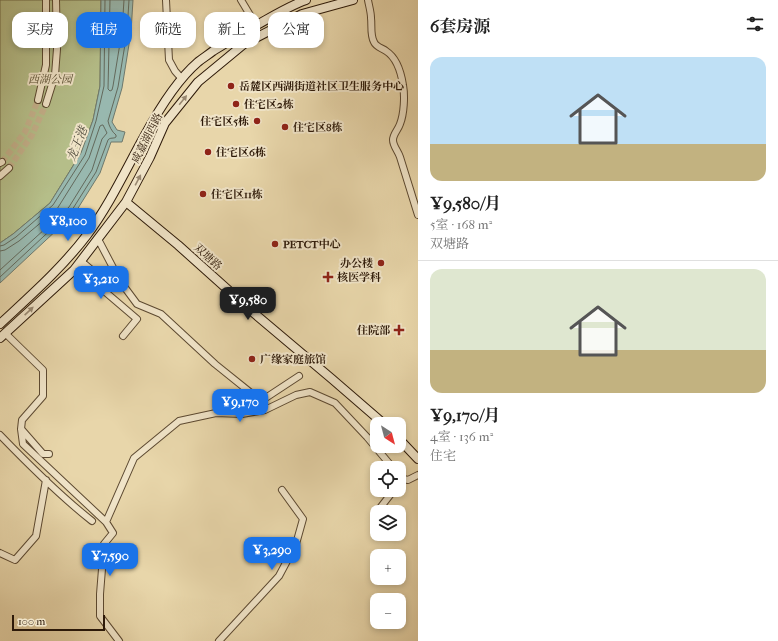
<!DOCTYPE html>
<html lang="zh">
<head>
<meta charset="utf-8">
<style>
	:root { --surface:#fff; --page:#f2f2f2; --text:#222; --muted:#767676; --line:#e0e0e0; --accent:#1a73e8 }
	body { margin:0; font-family:"IM FELL French Canon","Noto Serif SC",serif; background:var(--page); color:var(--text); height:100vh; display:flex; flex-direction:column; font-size:15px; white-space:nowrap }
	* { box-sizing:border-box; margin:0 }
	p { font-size:13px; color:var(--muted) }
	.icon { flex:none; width:22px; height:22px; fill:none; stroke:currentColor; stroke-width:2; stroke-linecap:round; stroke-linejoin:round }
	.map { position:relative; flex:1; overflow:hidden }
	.sheet { display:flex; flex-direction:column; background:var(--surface); width:360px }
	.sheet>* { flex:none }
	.top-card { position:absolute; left:12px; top:12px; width:346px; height:36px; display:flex; gap:8px }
	.needle { width:26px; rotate:144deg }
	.fabs { position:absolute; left:370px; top:417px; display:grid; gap:8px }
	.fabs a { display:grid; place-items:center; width:36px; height:36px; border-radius:8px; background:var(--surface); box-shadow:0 2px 6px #0003; font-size:20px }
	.scale { position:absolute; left:12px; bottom:10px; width:93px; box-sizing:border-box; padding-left:4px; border:2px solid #2e1a09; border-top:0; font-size:11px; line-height:14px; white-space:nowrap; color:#2e1a09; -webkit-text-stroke:3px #f0e4c8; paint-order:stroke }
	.price { position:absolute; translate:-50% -34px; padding:0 9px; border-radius:8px; background:var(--accent); color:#fff; font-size:13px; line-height:26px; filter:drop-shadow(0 1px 2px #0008) }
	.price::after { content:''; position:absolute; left:50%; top:24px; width:12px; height:9px; margin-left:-6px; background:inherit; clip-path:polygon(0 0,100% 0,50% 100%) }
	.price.selected { background:#222; color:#fff }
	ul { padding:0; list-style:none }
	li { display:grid; align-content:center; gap:8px; height:212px; padding:0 12px }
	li+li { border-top:1px solid var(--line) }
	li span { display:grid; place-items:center; height:124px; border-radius:12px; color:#555 }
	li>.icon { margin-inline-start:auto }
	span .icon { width:72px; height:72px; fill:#fffc; stroke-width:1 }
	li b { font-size:17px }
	h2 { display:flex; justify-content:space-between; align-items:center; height:48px; padding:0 12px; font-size:17px }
	.pill { padding:0 14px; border-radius:12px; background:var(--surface); box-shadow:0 2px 6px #0003; font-size:14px; line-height:36px }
	.pill.selected { background:var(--accent); color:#fff }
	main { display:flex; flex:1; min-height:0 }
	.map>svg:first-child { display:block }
	.green { fill:#b5be89; stroke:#726c49 }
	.water { fill:#98b8af; stroke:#6e796d }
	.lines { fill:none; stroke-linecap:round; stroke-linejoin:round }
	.shore { stroke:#63695c; stroke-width:1 }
	.street-tunnel { stroke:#c3b08a; stroke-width:6; stroke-dasharray:6 3; stroke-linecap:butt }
	.street-casing { stroke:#5c4931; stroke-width:8 }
	.secondary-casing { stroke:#2e1a09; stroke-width:10 }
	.street { stroke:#f0e4c8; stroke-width:6 }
	.secondary { stroke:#f0e4c8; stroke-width:8 }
	.oneway { fill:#998972 }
	.poi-dot { fill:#8f2418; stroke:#f0e4c8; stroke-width:1.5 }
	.labels { text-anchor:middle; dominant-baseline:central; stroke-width:4; stroke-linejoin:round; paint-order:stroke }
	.park-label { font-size:11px; font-style:italic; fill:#564b2f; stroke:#f0e4c8 }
	.poi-label { font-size:11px; font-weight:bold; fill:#2e1a09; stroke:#f0e4c8; text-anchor:start }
	.street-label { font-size:11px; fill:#2e1a09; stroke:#f0e4c8 }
	.water-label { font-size:12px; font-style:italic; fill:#4e493b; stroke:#f0e4c8 }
</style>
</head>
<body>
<main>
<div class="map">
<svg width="418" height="641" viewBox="0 0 418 641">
	<rect width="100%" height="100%" fill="#e8d6aa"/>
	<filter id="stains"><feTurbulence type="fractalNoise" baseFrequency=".005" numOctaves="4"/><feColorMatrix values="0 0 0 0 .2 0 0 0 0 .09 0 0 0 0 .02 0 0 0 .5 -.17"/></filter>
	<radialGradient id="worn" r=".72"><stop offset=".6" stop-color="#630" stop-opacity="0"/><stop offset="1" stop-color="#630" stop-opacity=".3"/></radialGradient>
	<path class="green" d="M0 0H101L100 86 93 120 81 153 50 203 13 234 0 243Z"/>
	<path class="water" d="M101 0H133L131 32 122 88 112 122 117 130 125 132 122 142H111L100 173 75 213 0 283V243L13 234 50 203 81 153 93 120 100 86Z"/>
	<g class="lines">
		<path class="shore" d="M110 0 108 89 110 91 112 90 113 86 122 31 124 0
			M0 246 4 245 16 237 53 205 85 155 96 121 104 86 105 0
			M0 251 5 250 19 241 57 209 89 158 100 126 102 125H103L107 133 102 139 92 170 69 207 0 270
			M0 277 72 210 96 172 108 140C110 137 114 139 116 137V135C112 132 109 126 108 121L118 87 127 32 129 0"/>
		<path class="street-tunnel" d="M2 162 25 132 38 100
			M9 168 32 135 46 104"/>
		<g class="street-casing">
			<path id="street" d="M166 0 169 60 175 71 182 79
				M241 0 256 25
				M368 0C369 6 371 12 371 18 372 25 370 35 374 42 376 47 382 48 386 51 397 58 401 72 403 85 405 96 404 114 400 124 398 130 393 134 393 140 393 146 398 151 400 157 406 176 412 196 418 215
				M38 100 46 65V0
				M46 104 55 75 57 49 56 0
				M0 163 2 162
				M0 176 9 168
				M98 239 120 281 137 304 161 314 215 364 261 401 299 376
				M81 261 94 272 96 284 137 319 123 336
				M5 333 43 370V396L22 420 21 429 23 444 106 522 113 533 104 544 100 594V616L119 641
				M22 430 43 454H49
				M0 435C29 465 59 495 92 521
				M399 478 408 480 418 475
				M380 508 394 490
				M106 522 134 458 179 421 216 413 242 414 265 410 296 395 310 392 335 403 367 437 393 468
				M0 553 15 560 36 536 46 480
				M219 641 279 576 296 544 303 519 282 490"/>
		</g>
		<g class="secondary-casing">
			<path id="secondary" d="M126 202 178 245 255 314 332 379 384 424
				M0 324C30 296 62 268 87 235 110 204 126 169 145 135 158 111 177 80 198 62 203 58 208 55 213 51 228 42 242 33 257 25 273 16 289 6 306 0
				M0 338 74 270 126 202 150 157 165 123 198 82 244 44 302 14 353 0
				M399 439 418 459"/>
		</g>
		<use href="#street" class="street"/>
		<use href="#secondary" class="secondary"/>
	</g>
	<defs><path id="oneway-solid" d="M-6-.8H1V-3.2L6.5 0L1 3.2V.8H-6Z"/></defs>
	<g class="oneway">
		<use href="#oneway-solid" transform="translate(183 100) rotate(-51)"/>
		<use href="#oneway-solid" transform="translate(138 180) rotate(-62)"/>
		<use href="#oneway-solid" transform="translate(29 311) rotate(-43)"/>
	</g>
	<g class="poi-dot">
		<circle cx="231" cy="86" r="4"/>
		<circle cx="236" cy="104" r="4"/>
		<circle cx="257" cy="121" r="4"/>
		<circle cx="285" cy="127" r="4"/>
		<circle cx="208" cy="152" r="4"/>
		<circle cx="203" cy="194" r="4"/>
		<circle cx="275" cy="244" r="4"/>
		<circle cx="381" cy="263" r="4"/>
		<path d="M326 271h4v4h4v4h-4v4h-4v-4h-4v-4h4z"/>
		<path d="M397 324h4v4h4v4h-4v4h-4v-4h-4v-4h4z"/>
		<circle cx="252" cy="359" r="4"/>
	</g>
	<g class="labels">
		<g class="park-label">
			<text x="50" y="79">西湖公园</text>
		</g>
		<g class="poi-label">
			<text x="239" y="86">岳麓区西湖街道社区卫生服务中心</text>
			<text x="244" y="104">住宅区2栋</text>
			<text x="249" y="121" text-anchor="end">住宅区5栋</text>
			<text x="293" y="127">住宅区8栋</text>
			<text x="216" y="152">住宅区6栋</text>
			<text x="211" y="194">住宅区11栋</text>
			<text x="283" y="244">PETCT中心</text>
			<text x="373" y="263" text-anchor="end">办公楼</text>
			<text x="337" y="277">核医学科</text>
			<text x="390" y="330" text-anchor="end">住院部</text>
			<text x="260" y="359">广缘家庭旅馆</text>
		</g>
		<g class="street-label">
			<text transform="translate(147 138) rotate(-63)">咸嘉湖西路</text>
			<text transform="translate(208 257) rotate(42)">双塘路</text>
		</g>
		<g class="water-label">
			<text transform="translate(77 144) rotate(-69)">龙王港</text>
		</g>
	</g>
	<rect width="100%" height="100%" filter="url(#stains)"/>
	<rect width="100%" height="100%" fill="url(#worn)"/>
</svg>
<div class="fabs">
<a><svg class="needle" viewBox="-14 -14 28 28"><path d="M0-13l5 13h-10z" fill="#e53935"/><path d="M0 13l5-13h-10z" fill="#767676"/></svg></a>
<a><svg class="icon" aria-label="locate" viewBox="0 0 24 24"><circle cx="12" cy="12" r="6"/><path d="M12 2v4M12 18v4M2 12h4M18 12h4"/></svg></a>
<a><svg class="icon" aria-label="layers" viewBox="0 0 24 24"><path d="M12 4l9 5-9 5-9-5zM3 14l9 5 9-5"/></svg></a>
<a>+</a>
<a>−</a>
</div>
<div class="scale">100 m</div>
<b class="price" style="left:68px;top:242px">¥8,100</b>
<b class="price" style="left:101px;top:300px">¥3,210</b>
<b class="price selected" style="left:248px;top:321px">¥9,580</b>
<b class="price" style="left:240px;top:423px">¥9,170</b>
<b class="price" style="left:272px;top:571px">¥3,290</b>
<b class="price" style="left:110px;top:577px">¥7,590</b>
<div class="top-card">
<a class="pill">买房</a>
<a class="pill selected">租房</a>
<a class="pill">筛选</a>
<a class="pill">新上</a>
<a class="pill">公寓</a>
</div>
</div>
<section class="sheet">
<h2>6套房源<svg class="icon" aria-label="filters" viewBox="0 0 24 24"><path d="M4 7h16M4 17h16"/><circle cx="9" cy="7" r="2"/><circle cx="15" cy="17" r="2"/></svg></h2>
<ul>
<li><span style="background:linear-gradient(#bfe0f5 70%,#c2b280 0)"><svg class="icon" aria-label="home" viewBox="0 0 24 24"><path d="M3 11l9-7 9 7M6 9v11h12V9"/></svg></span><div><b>¥9,580/月</b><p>5室 · 168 m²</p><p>双塘路</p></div></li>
<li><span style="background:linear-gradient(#dfe7d0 65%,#c2b280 0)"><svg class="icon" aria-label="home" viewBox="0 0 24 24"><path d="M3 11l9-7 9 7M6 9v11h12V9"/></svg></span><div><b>¥9,170/月</b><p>4室 · 136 m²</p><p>住宅</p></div></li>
</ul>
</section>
</main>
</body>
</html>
